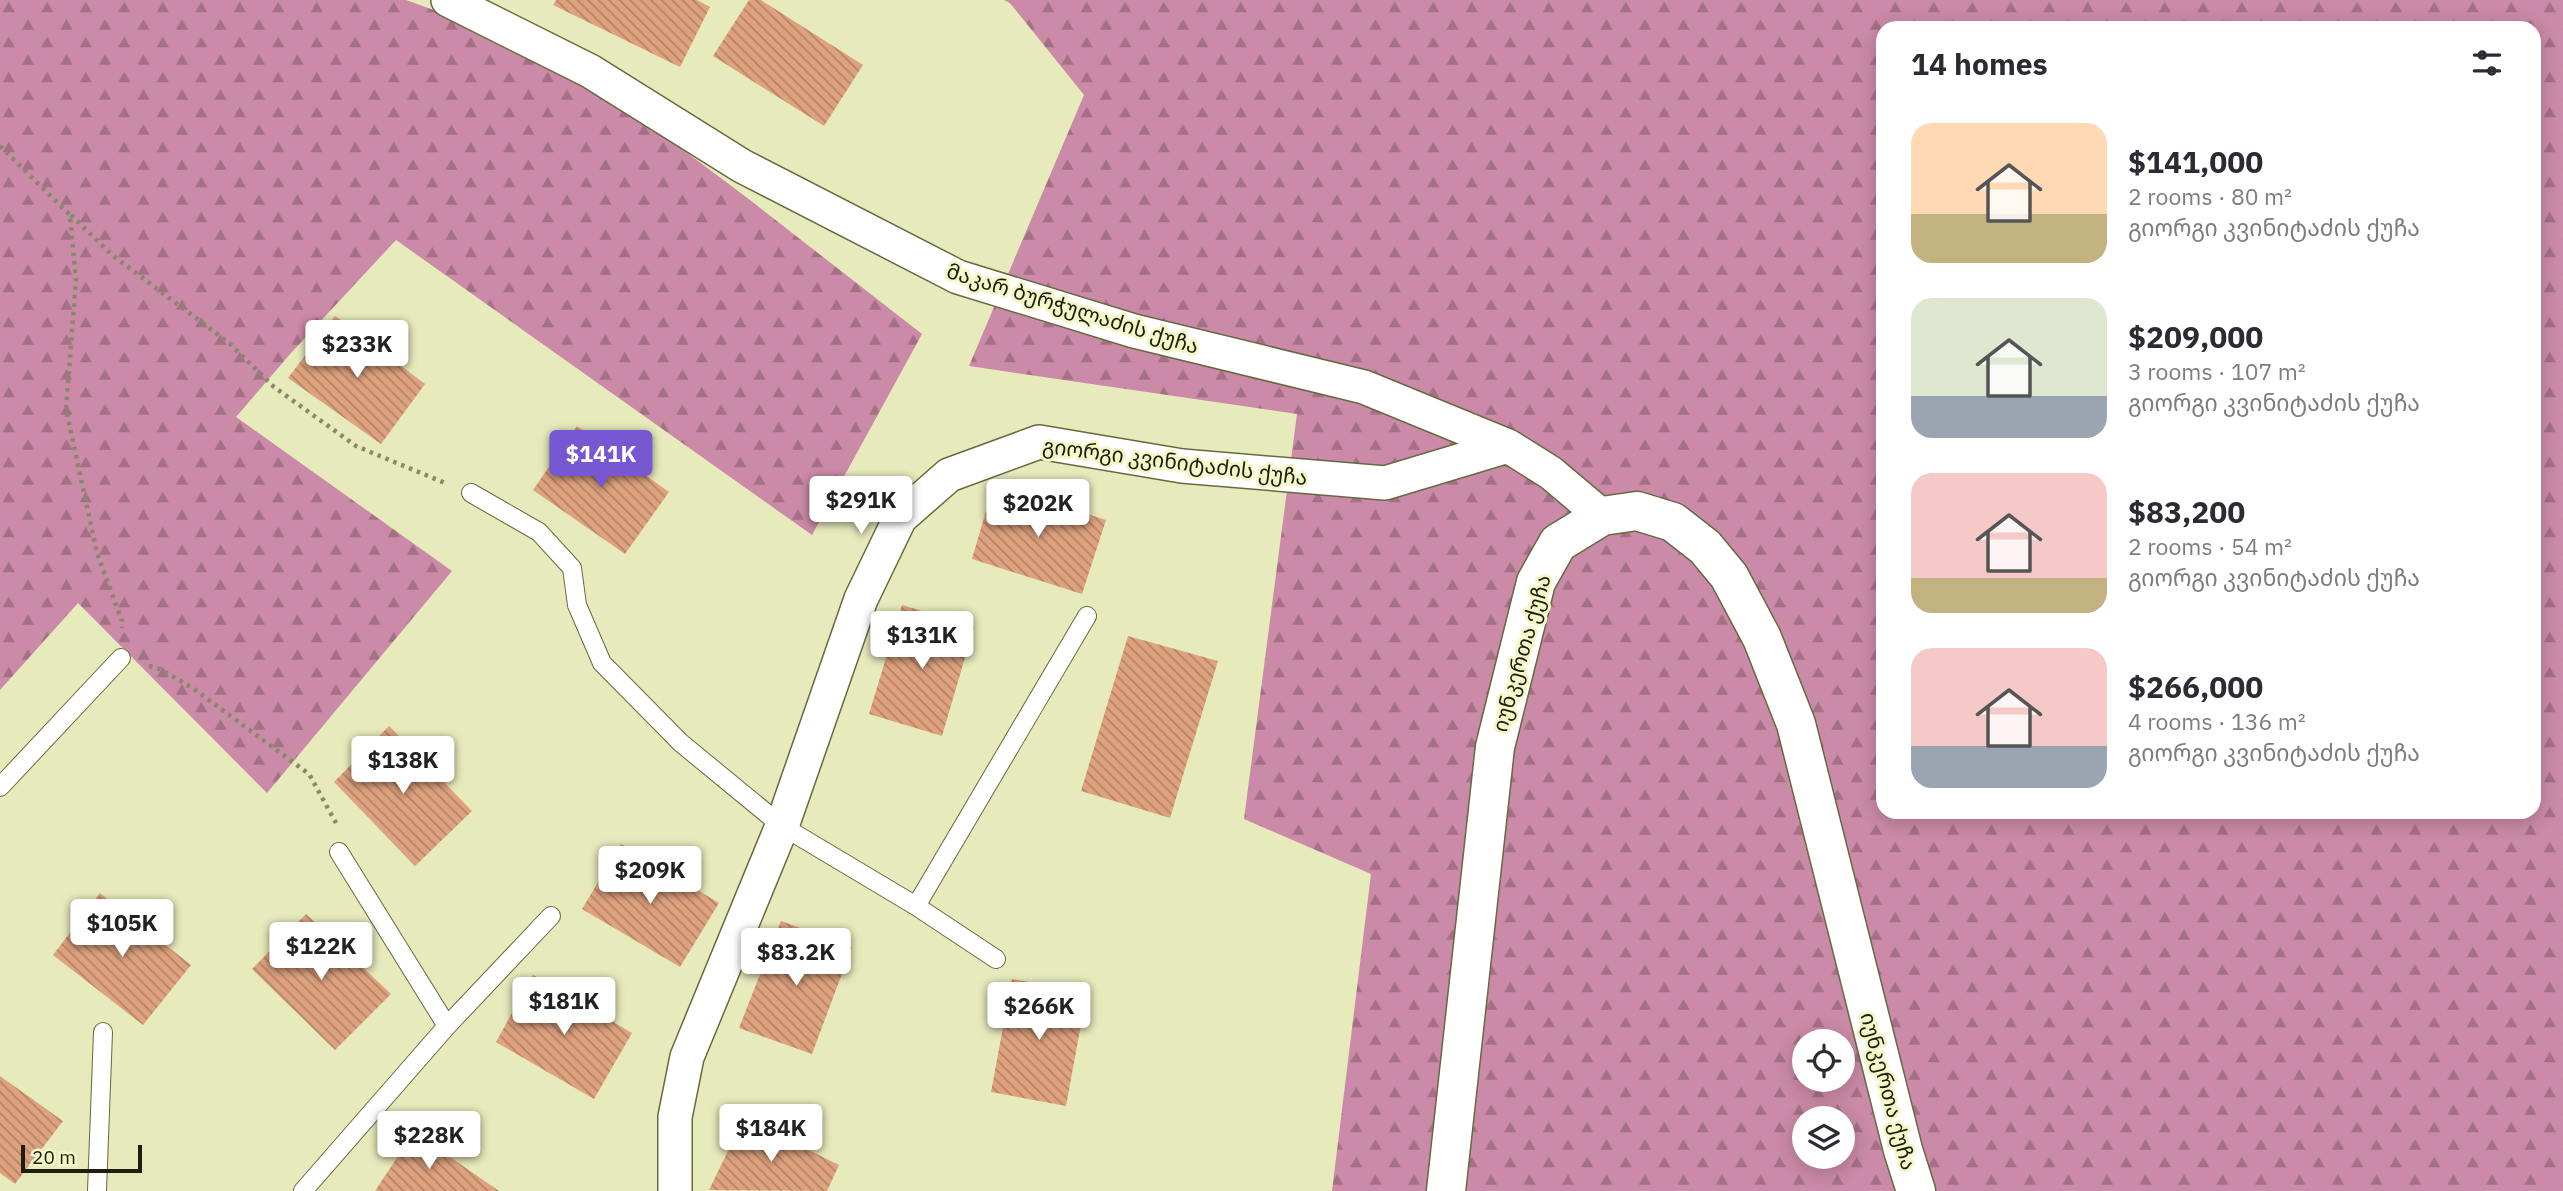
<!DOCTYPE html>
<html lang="en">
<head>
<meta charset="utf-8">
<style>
	:root { --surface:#fff; --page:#f7f7f7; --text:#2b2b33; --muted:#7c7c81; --accent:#7758d2 }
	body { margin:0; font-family:"IBM Plex Sans","Noto Sans Georgian",sans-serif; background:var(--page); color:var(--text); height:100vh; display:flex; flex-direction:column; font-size:26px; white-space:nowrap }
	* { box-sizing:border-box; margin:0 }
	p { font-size:23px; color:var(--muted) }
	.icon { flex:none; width:38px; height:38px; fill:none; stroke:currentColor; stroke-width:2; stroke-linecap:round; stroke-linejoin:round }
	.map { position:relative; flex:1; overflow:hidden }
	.drawer { position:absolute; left:1876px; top:21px; width:665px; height:798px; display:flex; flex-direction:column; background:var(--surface); border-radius:21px; box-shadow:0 4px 18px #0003 }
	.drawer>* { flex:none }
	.controls { position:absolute; left:1792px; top:1029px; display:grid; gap:14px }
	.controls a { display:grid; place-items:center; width:63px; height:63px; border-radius:50%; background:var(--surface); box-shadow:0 4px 18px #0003; font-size:35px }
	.scale { position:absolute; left:21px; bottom:18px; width:121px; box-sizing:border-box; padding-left:7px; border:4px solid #1d1e0c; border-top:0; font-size:19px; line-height:24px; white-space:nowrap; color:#1d1e0c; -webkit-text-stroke:5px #f4f8c8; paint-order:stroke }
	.price { position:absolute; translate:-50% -60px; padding:0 16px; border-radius:7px; background:#fff; color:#222; font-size:23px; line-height:46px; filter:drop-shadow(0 2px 4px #0008) }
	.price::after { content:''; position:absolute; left:50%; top:42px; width:21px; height:16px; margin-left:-10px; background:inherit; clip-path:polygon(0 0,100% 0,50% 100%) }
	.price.current { background:var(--accent); color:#fff }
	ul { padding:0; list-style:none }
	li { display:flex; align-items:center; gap:21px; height:175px; padding:0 35px }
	li span { display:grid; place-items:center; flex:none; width:196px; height:140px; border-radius:21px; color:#555 }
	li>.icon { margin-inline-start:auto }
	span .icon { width:84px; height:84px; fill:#fffc; stroke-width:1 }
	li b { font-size:30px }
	h2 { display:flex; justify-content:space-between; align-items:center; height:84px; padding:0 35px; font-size:30px }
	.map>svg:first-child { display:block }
	.forest { fill:url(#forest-firs); fill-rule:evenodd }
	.building { fill:url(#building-back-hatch) }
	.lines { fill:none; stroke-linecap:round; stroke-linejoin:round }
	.lane-casing { stroke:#67693f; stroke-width:20 }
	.street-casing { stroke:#67693f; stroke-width:36 }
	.secondary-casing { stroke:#67693f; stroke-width:41 }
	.path { stroke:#878968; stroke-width:4.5; stroke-dasharray:3.5 5; stroke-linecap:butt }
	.lane { stroke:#fff; stroke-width:18 }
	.street { stroke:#fff; stroke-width:33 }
	.secondary { stroke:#fff; stroke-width:38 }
	.labels { text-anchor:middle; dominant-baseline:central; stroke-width:6; stroke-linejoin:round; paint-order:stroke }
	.street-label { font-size:21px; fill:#1d1e0c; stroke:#f4f8c8 }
</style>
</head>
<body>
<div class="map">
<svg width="2563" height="1191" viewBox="0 0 2563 1191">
	<defs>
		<pattern id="forest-firs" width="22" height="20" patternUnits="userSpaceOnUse" patternTransform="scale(1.75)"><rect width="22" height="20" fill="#cb8aa7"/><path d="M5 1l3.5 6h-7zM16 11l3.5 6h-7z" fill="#a47086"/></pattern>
		<pattern id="building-back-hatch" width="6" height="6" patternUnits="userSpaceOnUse" patternTransform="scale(1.75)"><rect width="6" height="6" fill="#dfa27f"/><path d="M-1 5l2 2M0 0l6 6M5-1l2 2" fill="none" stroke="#b48366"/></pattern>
	</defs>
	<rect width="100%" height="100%" fill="#e7eabb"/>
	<path class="forest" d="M0 0H406L442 13 594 83 746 197 922 334 812 535 396 240 291 353 236 417 452 571 267 793 78 603 0 690Z
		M1004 0H2563V1191H1332L1371 874 1244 819 1297 414 969 366 1084 95 1010 3ZM1883 28H2534V812H1883ZM1804 1041H1843V1080H1804ZM1804 1118H1843V1157H1804Z"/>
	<path class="building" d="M556 0H697L710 7 680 67 553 5Z
		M749 0H761L863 65 824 126 713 56Z
		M335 316 425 384 381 444 288 378Z
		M577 426 669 492 625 554 533 490Z
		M994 484 1106 520 1082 594 972 559Z
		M902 605 974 627 942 736 869 714Z
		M1128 636 1218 661 1170 818 1081 791Z
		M389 726 472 811 415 866 334 782Z
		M621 844 719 903 680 967 582 909Z
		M100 893 191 965 143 1025 53 955Z
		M306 914 391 994 335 1050 252 969Z
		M781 921 852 947 812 1054 739 1028Z
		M533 975 632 1033 594 1099 496 1042Z
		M1012 979 1087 992 1066 1106 991 1092Z
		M0 1076 63 1121 15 1184 0 1173Z
		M744 1118 839 1165 827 1191 709 1190Z
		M414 1132 499 1191H375Z"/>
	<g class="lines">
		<g class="lane-casing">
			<path id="lane" d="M471 493 539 532 572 568 577 605 602 663 681 743 782 826 916 906 996 959
				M0 787 121 658
				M916 906 1087 616
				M447 1026 551 916
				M97 1191 103 1032
				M303 1191 447 1026 339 852"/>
		</g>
		<g class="street-casing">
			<path id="street" d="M448 0 590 71 742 166 958 277 1134 331 1364 387 1508 446 1551 473 1602 516
				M675 1191V1117L687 1057 782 826 861 599 900 518 949 475 1039 442 1182 466 1385 483 1508 446"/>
		</g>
		<g class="secondary-casing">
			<path id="secondary" d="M1446 1191 1495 747 1536 582 1558 543 1602 516 1637 511 1673 522 1705 547 1729 576 1762 638 1796 724 1903 1150 1916 1191"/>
		</g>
		<path class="path" d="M0 146 70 215 76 280 66 409 97 553 122 621V628
			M71 215 112 255 229 343 274 387 356 446 445 483
			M149 666 160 669 194 689 309 774 336 823"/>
		<use href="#lane" class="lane"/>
		<use href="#street" class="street"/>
		<use href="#secondary" class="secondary"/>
	</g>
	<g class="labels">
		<g class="street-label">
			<text transform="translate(1073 308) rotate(17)">მაკარ ბურჭულაძის ქუჩა</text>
			<text transform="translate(1175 461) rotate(7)">გიორგი კვინიტაძის ქუჩა</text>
			<text transform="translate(1521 653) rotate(-74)">იუნკერთა ქუჩა</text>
			<text transform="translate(1889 1091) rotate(75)">იუნკერთა ქუჩა</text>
		</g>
	</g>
</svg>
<div class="controls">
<a><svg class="icon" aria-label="locate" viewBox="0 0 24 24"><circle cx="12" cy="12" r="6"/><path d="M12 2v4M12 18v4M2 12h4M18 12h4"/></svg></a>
<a><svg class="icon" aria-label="layers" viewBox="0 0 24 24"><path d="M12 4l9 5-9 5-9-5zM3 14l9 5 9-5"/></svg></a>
</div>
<div class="scale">20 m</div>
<b class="price" style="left:357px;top:380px">$233K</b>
<b class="price current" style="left:601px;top:490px">$141K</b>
<b class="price" style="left:861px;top:536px">$291K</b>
<b class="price" style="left:1038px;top:539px">$202K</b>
<b class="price" style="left:922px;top:671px">$131K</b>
<b class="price" style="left:403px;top:796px">$138K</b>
<b class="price" style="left:650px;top:906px">$209K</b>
<b class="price" style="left:122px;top:959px">$105K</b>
<b class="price" style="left:321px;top:982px">$122K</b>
<b class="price" style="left:796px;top:988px">$83.2K</b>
<b class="price" style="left:564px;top:1037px">$181K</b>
<b class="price" style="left:1039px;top:1042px">$266K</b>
<b class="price" style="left:771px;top:1164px">$184K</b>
<b class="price" style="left:429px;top:1171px">$228K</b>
<section class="drawer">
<h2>14 homes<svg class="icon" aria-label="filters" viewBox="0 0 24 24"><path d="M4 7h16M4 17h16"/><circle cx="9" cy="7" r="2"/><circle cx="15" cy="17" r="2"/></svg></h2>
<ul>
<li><span style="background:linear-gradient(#ffd9b3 65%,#c2b280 0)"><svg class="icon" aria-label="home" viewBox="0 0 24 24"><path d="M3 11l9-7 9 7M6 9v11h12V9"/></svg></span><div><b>$141,000</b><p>2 rooms · 80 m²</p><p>გიორგი კვინიტაძის ქუჩა</p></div></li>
<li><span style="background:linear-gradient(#dfe7d0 70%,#9aa5b1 0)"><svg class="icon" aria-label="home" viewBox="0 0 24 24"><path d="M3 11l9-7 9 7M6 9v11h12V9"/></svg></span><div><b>$209,000</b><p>3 rooms · 107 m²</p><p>გიორგი კვინიტაძის ქუჩა</p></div></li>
<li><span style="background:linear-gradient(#f6c9c9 75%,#c2b280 0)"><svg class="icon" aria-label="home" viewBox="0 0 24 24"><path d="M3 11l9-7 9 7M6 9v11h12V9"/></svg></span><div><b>$83,200</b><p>2 rooms · 54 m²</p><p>გიორგი კვინიტაძის ქუჩა</p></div></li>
<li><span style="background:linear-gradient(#f6c9c9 70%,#9aa5b1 0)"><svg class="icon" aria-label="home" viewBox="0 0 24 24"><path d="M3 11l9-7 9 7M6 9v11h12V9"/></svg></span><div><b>$266,000</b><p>4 rooms · 136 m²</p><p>გიორგი კვინიტაძის ქუჩა</p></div></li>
</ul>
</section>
</div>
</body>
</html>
